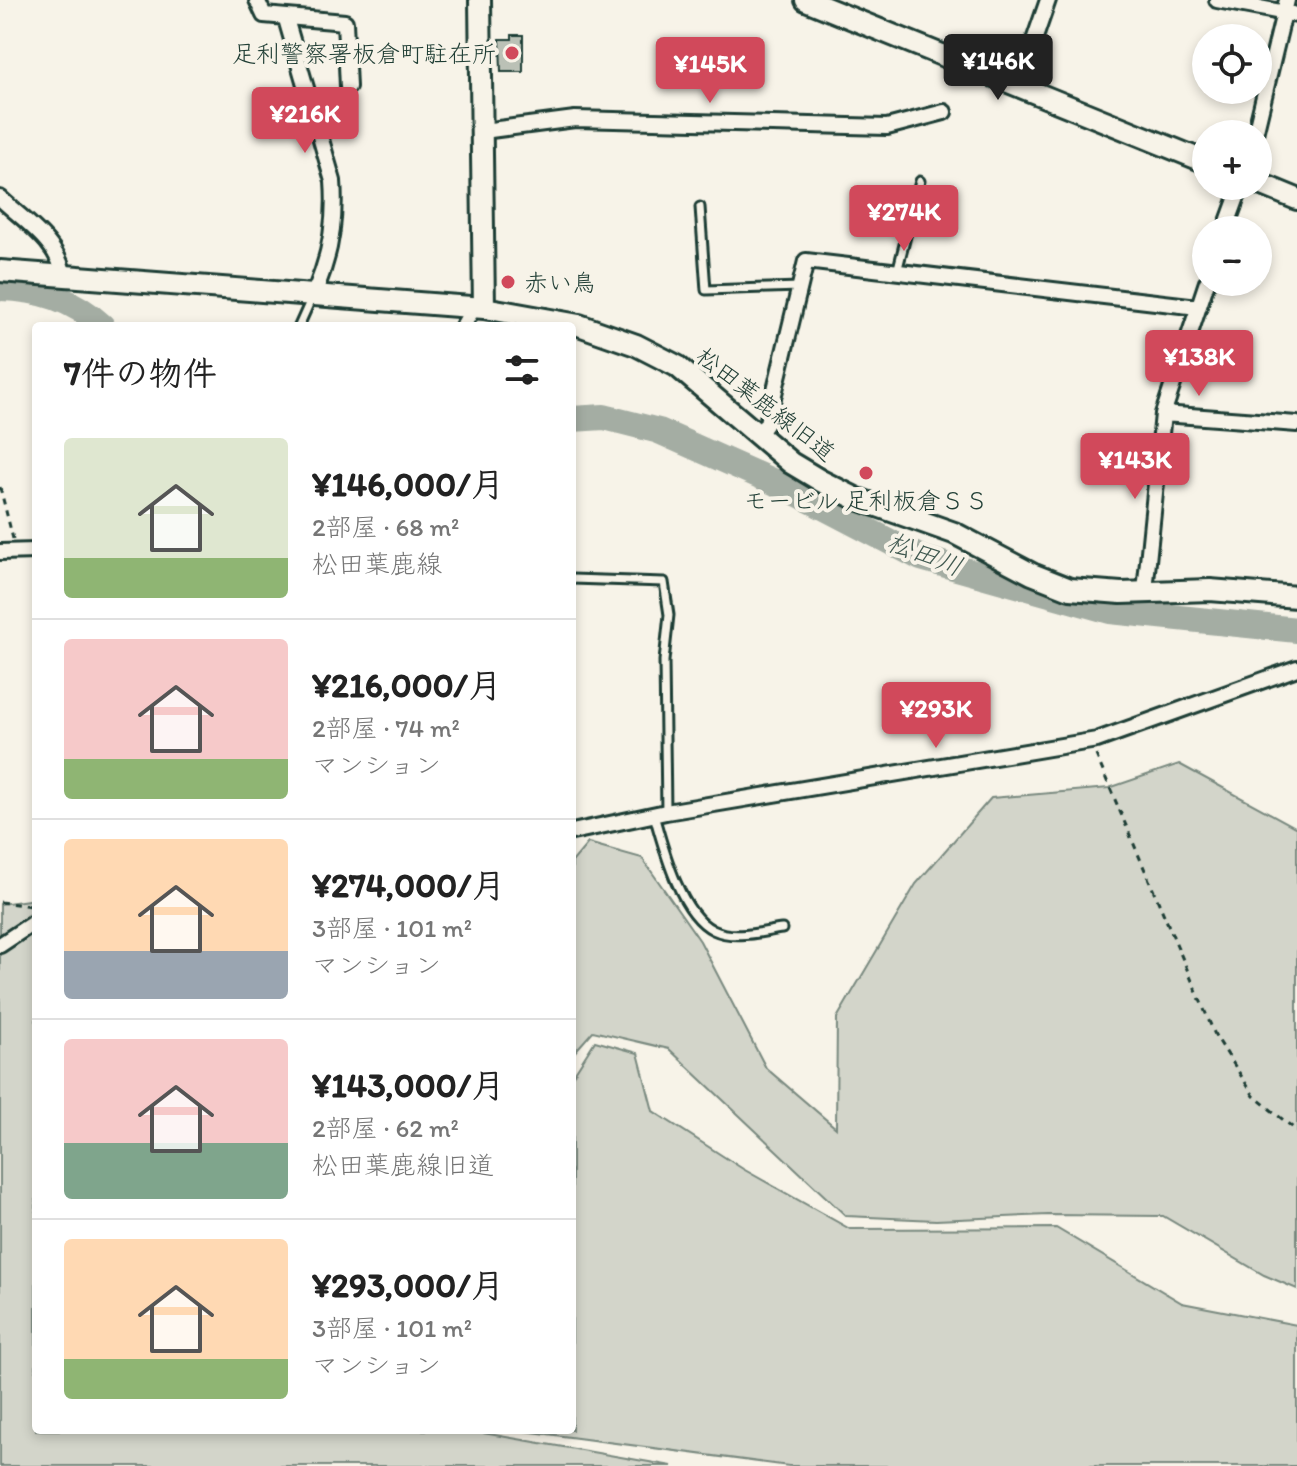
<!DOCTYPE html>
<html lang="ja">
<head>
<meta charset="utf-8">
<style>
	:root { --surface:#fff; --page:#f6f6f6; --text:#222; --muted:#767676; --line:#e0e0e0; --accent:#d1495b }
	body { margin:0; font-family:Itim,"Klee One",sans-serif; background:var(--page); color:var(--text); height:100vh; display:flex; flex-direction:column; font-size:30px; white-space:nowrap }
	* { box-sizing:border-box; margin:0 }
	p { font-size:26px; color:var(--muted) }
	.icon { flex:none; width:44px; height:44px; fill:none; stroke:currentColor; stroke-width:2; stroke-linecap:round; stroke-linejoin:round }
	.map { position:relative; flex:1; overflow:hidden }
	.side { position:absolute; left:32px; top:322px; width:544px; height:1112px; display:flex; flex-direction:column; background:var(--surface); border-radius:8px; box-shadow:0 4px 12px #0003 }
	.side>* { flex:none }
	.fabs { position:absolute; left:1192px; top:24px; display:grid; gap:16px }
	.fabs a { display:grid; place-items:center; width:80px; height:80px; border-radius:50%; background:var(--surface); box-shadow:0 4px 12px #0003; font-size:40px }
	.price { position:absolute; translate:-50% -68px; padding:0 18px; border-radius:8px; background:var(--accent); color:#fff; font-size:26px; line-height:52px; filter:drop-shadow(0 2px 4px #0008) }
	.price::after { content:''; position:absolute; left:50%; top:48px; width:24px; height:18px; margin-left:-12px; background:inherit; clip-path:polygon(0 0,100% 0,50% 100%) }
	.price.current { background:#222; color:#fff }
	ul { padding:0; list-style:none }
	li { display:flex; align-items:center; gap:24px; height:200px; padding:0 32px }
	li+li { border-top:2px solid var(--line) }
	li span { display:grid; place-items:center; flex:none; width:224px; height:160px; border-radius:8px; color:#555 }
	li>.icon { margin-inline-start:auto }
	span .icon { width:96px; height:96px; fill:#fffc; stroke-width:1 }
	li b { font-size:34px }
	h2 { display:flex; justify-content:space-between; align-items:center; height:96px; padding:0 32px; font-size:34px }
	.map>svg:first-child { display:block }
	.green { fill:#d3d5ca; stroke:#79897f; stroke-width:2 }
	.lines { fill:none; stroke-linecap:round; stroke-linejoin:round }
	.river { stroke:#a4ada3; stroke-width:26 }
	.building { fill:#bbc1b6; stroke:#1f3d34; stroke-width:2 }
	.lane-casing { stroke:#1f3d34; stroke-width:13 }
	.street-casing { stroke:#1f3d34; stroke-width:20 }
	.secondary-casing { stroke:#1f3d34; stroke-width:26 }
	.path { stroke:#1f3d34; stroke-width:3; stroke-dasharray:6 6; stroke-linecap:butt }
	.lane { stroke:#f7f3e8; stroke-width:7 }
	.street { stroke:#f7f3e8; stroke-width:14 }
	.secondary { stroke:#f7f3e8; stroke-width:20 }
	.poi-dot { fill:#d1495b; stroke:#f7f3e8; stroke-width:3 }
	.labels { text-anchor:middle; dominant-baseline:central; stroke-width:8; stroke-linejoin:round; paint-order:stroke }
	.poi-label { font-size:24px; fill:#1f3d34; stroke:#f7f3e8; text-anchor:end }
	.street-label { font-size:24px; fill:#1f3d34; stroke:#f7f3e8 }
	.water-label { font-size:26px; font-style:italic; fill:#405950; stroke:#f7f3e8 }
</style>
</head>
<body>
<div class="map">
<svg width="1297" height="1466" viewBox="0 0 1297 1466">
	<rect width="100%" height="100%" fill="#f7f3e8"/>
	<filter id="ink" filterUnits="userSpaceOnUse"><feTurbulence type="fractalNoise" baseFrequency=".0125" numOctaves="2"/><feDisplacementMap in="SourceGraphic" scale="16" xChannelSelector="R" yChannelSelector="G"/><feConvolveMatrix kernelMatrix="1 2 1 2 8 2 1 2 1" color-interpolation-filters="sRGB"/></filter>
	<g filter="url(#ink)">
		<path class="green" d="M1179 764 1297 828V1289L1264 1275 1163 1216 1048 1215 936 1220 846 1216 669 1049 593 1031 572 1055V862L588 843 642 858 700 941 766 1068 836 1128 837 1018 916 884 991 798 1109 788Z
			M36 899V1430H466L672 1466H0V904Z
			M595 1041 638 1053 653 1111 743 1169 850 1229 1056 1228 1182 1303 1297 1325V1466H789L517 1430H572V1077Z"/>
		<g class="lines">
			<path class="river" d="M0 288C40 289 73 299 102 326
				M572 419 604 417 659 431 785 487 921 558 1110 611 1297 630"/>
		</g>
		<path class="building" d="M512 35H523V72H501L500 39H512Z"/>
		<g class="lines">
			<g class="lane-casing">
				<path id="lane" d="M700 207 706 290 800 287
					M897 272 920 181
					M299 326 312 297
					M572 579 664 582 669 615 664 661 666 811
					M654 815C663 847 680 914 713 930 734 940 760 932 782 929"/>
			</g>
			<g class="street-casing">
				<path id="street" d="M257 0 264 15 345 22 348 87
					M1217 0 1297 15
					M286 19 333 181C336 220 330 259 313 295
					M1018 87 1048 0
					M483 131 575 119 887 127 944 112
					M1255 134 1287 0
					M0 198C24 221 59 242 64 277
					M1225 230 1241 186
					M1207 282 1163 414 1297 424
					M463 326 474 307
					M758 436 767 423 806 261 1198 307
					M0 552 36 551
					M1145 591 1163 414
					M572 832 666 812 1097 740 1297 668
					M0 945 36 921"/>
			</g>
			<g class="secondary-casing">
				<path id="secondary" d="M480 0 484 308
					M806 0 1206 162
					M1258 183 1297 199
					M0 271 484 308 579 325 636 345 677 366 791 463 821 481 855 498 954 533 1032 574 1070 589 1121 593 1210 590 1297 597"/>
			</g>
			<path class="path" d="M0 487 13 539
				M1096 755 1215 1035 1254 1096 1297 1131
				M0 902 32 906"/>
			<use href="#lane" class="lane"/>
			<use href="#street" class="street"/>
			<use href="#secondary" class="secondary"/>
		</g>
	</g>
	<g class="poi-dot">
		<circle cx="512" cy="53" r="8"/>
		<circle cx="508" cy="282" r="8"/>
		<circle cx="866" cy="473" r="8"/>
	</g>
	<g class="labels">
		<g class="poi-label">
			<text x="496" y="53">足利警察署板倉町駐在所</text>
			<text x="524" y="282" text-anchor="start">赤い鳥</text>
			<text x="866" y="500" text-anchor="middle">モービル 足利板倉ＳＳ</text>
		</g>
		<g class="street-label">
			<text transform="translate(766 404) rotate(38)">松田葉鹿線旧道</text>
		</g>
		<g class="water-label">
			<text transform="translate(925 554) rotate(21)">松田川</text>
		</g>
	</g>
</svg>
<div class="fabs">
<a><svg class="icon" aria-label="locate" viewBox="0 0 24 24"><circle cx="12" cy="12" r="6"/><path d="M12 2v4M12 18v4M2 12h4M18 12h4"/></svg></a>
<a>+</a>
<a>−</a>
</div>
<b class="price current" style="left:998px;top:102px">¥146K</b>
<b class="price" style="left:710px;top:105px">¥145K</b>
<b class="price" style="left:305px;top:155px">¥216K</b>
<b class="price" style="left:904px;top:253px">¥274K</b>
<b class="price" style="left:1199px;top:398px">¥138K</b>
<b class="price" style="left:1135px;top:501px">¥143K</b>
<b class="price" style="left:936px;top:750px">¥293K</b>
<section class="side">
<h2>7件の物件<svg class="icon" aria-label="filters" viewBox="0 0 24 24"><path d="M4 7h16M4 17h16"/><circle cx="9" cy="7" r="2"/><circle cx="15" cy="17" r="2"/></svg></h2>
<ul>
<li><span style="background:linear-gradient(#dfe7d0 75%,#8fb573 0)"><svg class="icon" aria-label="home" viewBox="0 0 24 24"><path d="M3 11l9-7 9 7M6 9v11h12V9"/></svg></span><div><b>¥146,000/月</b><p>2部屋 · 68 m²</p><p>松田葉鹿線</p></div></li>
<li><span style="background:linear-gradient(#f6c9c9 75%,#8fb573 0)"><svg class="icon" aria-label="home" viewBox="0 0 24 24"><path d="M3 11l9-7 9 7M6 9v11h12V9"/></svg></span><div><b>¥216,000/月</b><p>2部屋 · 74 m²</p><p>マンション</p></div></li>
<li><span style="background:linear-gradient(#ffd9b3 70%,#9aa5b1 0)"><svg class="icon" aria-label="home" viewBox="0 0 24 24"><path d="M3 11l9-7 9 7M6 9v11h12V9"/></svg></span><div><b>¥274,000/月</b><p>3部屋 · 101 m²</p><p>マンション</p></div></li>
<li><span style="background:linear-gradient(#f6c9c9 65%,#7fa58c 0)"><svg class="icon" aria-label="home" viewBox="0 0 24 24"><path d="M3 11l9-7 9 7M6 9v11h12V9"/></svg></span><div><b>¥143,000/月</b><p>2部屋 · 62 m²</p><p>松田葉鹿線旧道</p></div></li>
<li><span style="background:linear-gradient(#ffd9b3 75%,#8fb573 0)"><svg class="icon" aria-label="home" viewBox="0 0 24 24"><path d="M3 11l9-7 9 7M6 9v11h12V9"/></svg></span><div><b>¥293,000/月</b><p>3部屋 · 101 m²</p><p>マンション</p></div></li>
</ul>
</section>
</div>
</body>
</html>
